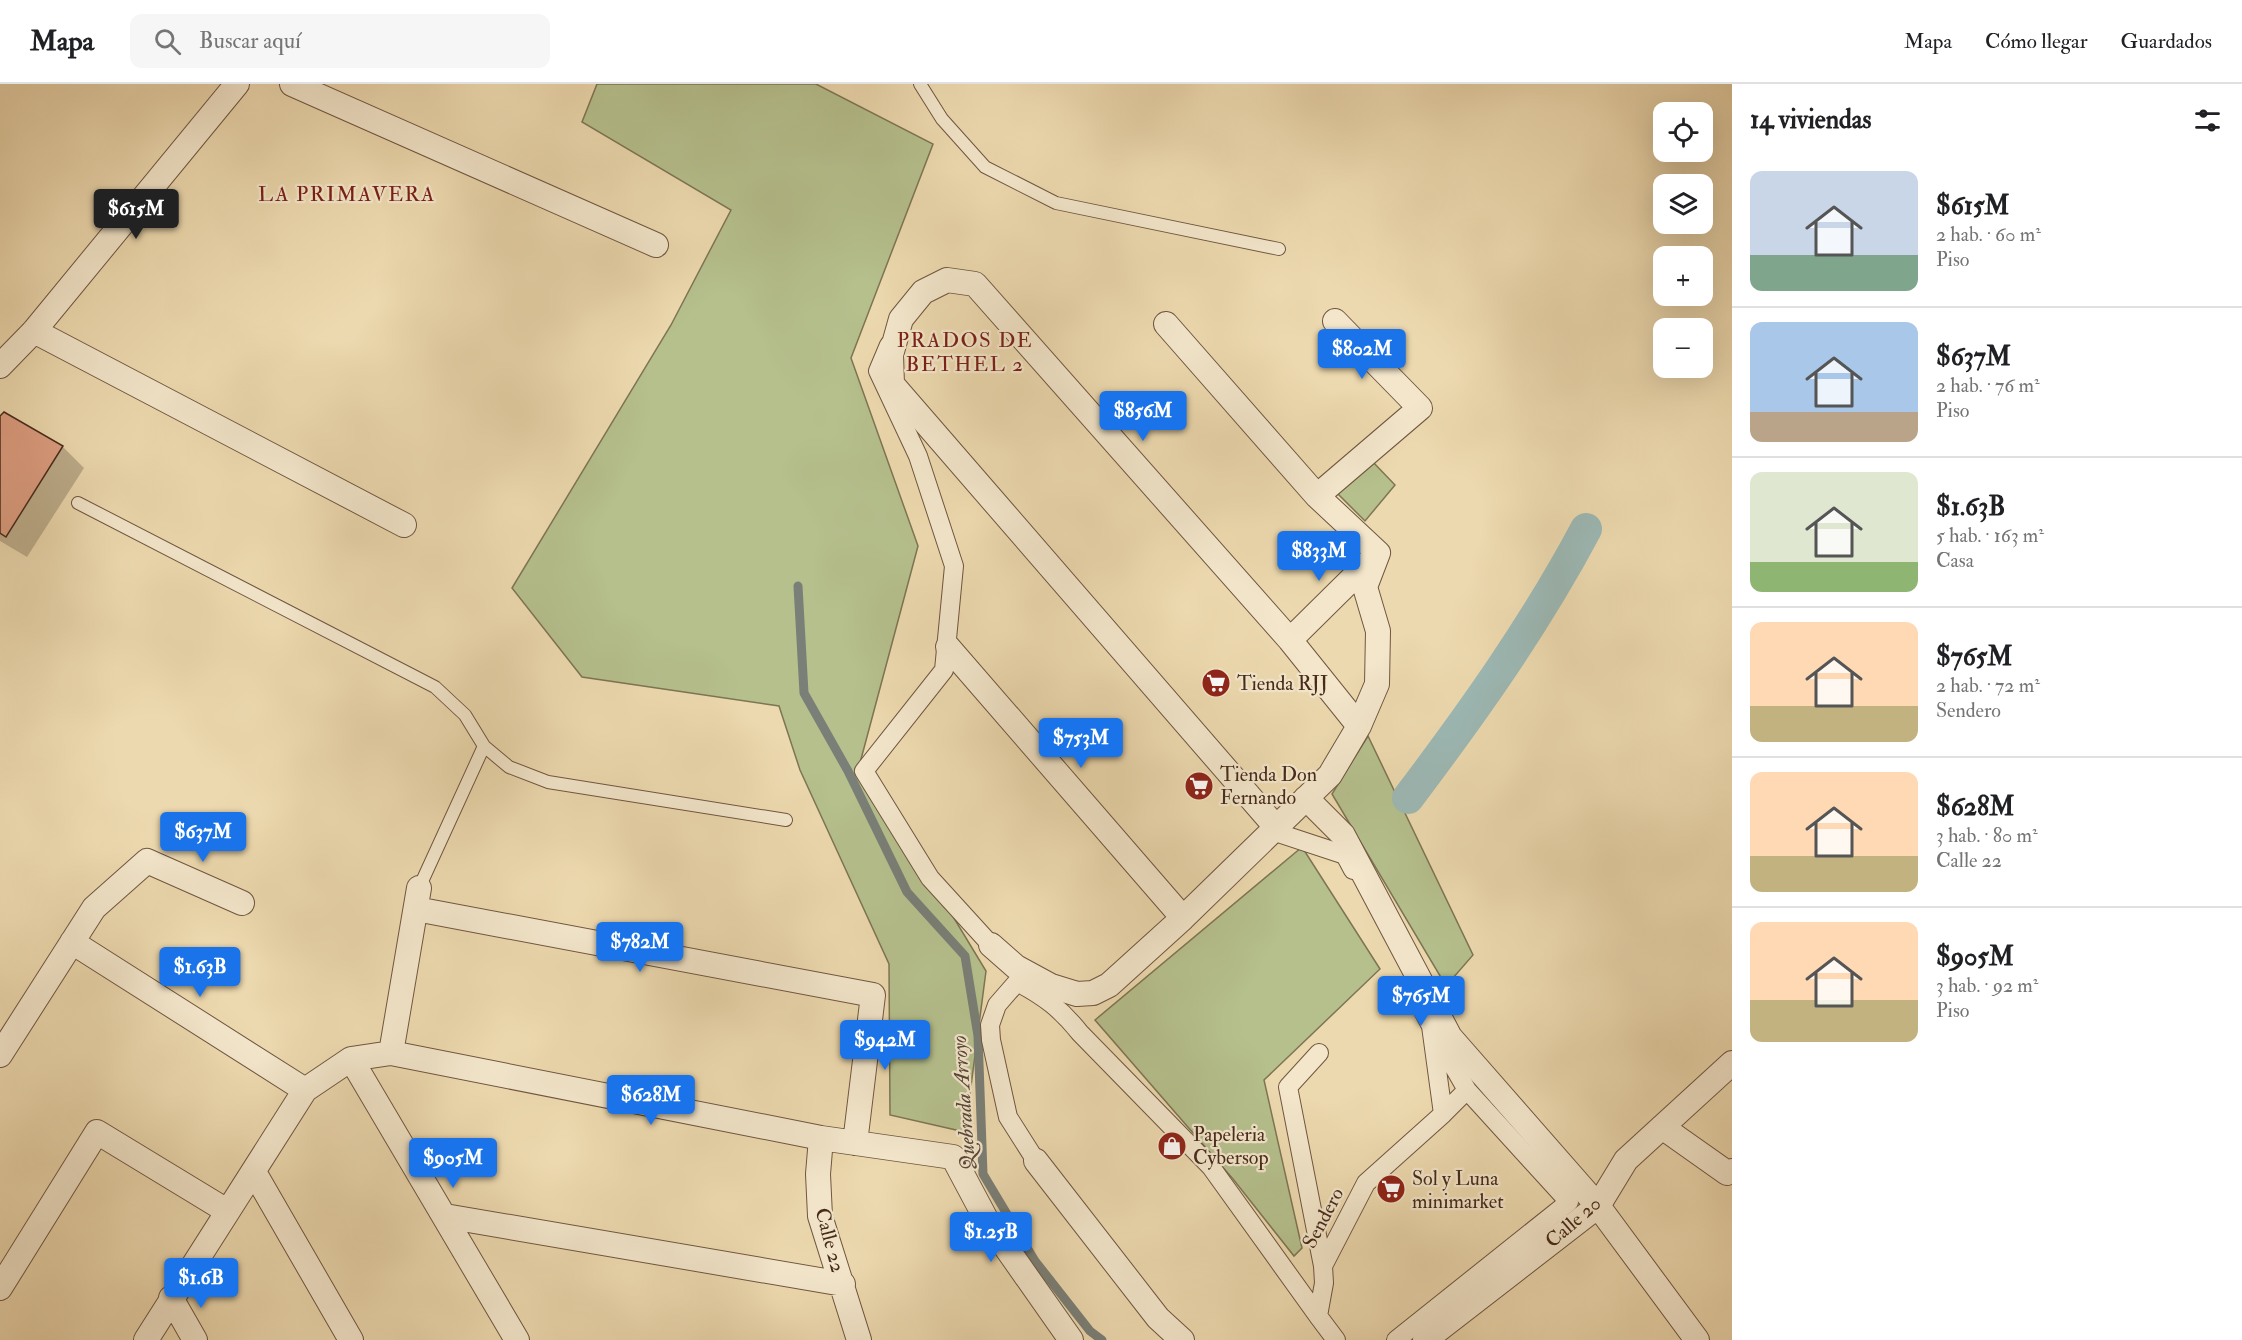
<!DOCTYPE html>
<html lang="es">
<head>
<meta charset="utf-8">
<style>
	:root { --surface:#fff; --page:#f6f6f6; --text:#202124; --muted:#757577; --line:#e0e0e0; --accent:#1a73e8 }
	body { margin:0; font-family:"IM FELL Double Pica",serif; background:var(--page); color:var(--text); height:100vh; display:flex; flex-direction:column; font-size:22px; white-space:nowrap }
	* { box-sizing:border-box; margin:0 }
	p { font-size:20px; color:var(--muted) }
	.icon { flex:none; width:33px; height:33px; fill:none; stroke:currentColor; stroke-width:2; stroke-linecap:round; stroke-linejoin:round }
	.map { position:relative; flex:1; overflow:hidden }
	.drawer { display:flex; flex-direction:column; background:var(--surface); width:510px }
	.drawer>* { flex:none }
	.buttons { position:absolute; left:1653px; top:18px; display:grid; gap:12px }
	.buttons a { display:grid; place-items:center; width:60px; height:60px; border-radius:12px; background:var(--surface); box-shadow:0 6px 24px #0002; font-size:30px }
	.price { position:absolute; translate:-50% -51px; padding:0 14px; border-radius:6px; background:var(--accent); color:#fff; font-size:20px; line-height:39px; filter:drop-shadow(0 2px 3px #0008) }
	.price::after { content:''; position:absolute; left:50%; top:36px; width:18px; height:14px; margin-left:-9px; background:inherit; clip-path:polygon(0 0,100% 0,50% 100%) }
	.price.current { background:#222; color:#fff }
	ul { padding:0; list-style:none }
	li { display:flex; align-items:center; gap:18px; height:150px; padding:0 18px }
	li+li { border-top:2px solid var(--line) }
	li span { display:grid; place-items:center; flex:none; width:168px; height:120px; border-radius:12px; color:#555 }
	li>.icon { margin-inline-start:auto }
	span .icon { width:72px; height:72px; fill:#fffc; stroke-width:1 }
	li b { font-size:26px }
	h2 { display:flex; justify-content:space-between; align-items:center; height:72px; padding:0 18px; font-size:26px }
	header { display:flex; align-items:center; gap:36px; box-sizing:border-box; height:84px; padding:0 30px; background:var(--surface); border-bottom:2px solid var(--line) }
	header strong { font-size:28px }
	nav { display:flex; gap:33px; margin-inline-start:auto; font-size:21px }
	.search { width:420px; height:54px; background:var(--page); display:flex; align-items:center; gap:15px; box-sizing:border-box; padding:0 21px; border-radius:12px; color:var(--muted); font-size:22px }
	main { display:flex; flex:1; min-height:0 }
	.map>svg:first-child { display:block }
	.green { fill:#b5c08d; stroke:#7e7554; stroke-width:1.5 }
	.shadow { fill:#0003 }
	.lines { fill:none; stroke-linecap:round; stroke-linejoin:round }
	.stream { stroke:#7a7f77; stroke-width:9 }
	.canal { stroke:#9cb8b4; stroke-width:32 }
	.building { fill:#dd9e81; stroke:#462a1b; stroke-width:1.5 }
	.service-casing { stroke:#705640; stroke-width:14 }
	.pedestrian-casing { stroke:#705640; stroke-width:20 }
	.minor-casing { stroke:#705640; stroke-width:26 }
	.service { stroke:#f3e6cb; stroke-width:12 }
	.pedestrian { stroke:#f3e6cb; stroke-width:18 }
	.minor { stroke:#f3e6cb; stroke-width:24 }
	.labels { text-anchor:middle; dominant-baseline:central; stroke-width:4.5; stroke-linejoin:round; paint-order:stroke }
	.poi-label { font-size:20px; fill:#462a1b; stroke:#f3e6cb; text-anchor:start }
	.street-label { font-size:20px; fill:#462a1b; stroke:#f3e6cb }
	.neighbourhood-label { font-size:21px; letter-spacing:1.5px; fill:#7a1f14; stroke:#f3e6cb }
	.water-label { font-size:21px; font-style:italic; fill:#57463a; stroke:#f3e6cb }
</style>
</head>
<body>
<header>
<strong>Mapa</strong>
<div class="search"><svg class="icon" aria-label="search" viewBox="0 0 24 24"><circle cx="10" cy="10" r="6"/><path d="M15 15l6 6"/></svg>Buscar aquí</div>
<nav><a>Mapa</a><a>Cómo llegar</a><a>Guardados</a></nav>
</header>
<main>
<div class="map">
<svg width="1732" height="1256" viewBox="0 0 1732 1256">
	<rect width="100%" height="100%" fill="#edd9af"/>
	<filter id="stains"><feTurbulence type="fractalNoise" baseFrequency=".00333" numOctaves="4"/><feColorMatrix values="0 0 0 0 .2 0 0 0 0 .09 0 0 0 0 .02 0 0 0 .5 -.17"/></filter>
	<radialGradient id="worn" r=".72"><stop offset=".6" stop-color="#630" stop-opacity="0"/><stop offset="1" stop-color="#630" stop-opacity=".3"/></radialGradient>
	<path class="green" d="M597 0H816L933 60 851 274 918 462 860 679 986 887 965 1048 890 1031 889 880 800 686 779 622 582 593 512 504 671 241 731 126 582 38Z
		M1372 377 1395 401 1365 437 1337 409Z
		M1368 652 1473 871 1446 902 1332 710Z
		M1302 763 1380 885 1264 996 1302 1164 1294 1172 1233 1095 1095 936Z"/>
	<path class="shadow" d="M4 330 63 363 84 384 27 473 0 457V334Z"/>
	<g class="lines">
		<path class="stream" d="M798 502 804 609 848 687 907 808 965 872 978 952 983 1090 1035 1177 1090 1247 1102 1256"/>
		<path class="canal" d="M1408 714C1473 628 1535 541 1586 445"/>
	</g>
	<path class="building" d="M4 328 63 362 6 453 0 449V332Z"/>
	<g class="lines">
		<g class="service-casing">
			<path id="service" d="M920 0 942 35 985 83 1056 119 1279 165
				M78 419 435 603 465 631 484 662 509 683 548 698 786 736
				M419 804 484 662"/>
		</g>
		<g class="pedestrian-casing">
			<path id="pedestrian" d="M889 261 878 287 918 372 954 482 944 586 864 687 930 794 991 861
				M1272 747 1345 771 1353 786
				M1024 890 997 921 990 941 991 956 1008 1033 1036 1077
				M1017 898C1044 912 1061 925 1080 949L1211 1083 1318 1232 1324 1199 1323 1182 1366 1099 1443 1030 1431 942 1421 923
				M1436 952 1467 1006
				M1319 969 1288 1003 1323 1182
				M1318 1232 1336 1256
				M1396 1256 1569 1118 1467 1006 1443 1030"/>
		</g>
		<g class="minor-casing">
			<path id="minor" d="M292 0 656 161
				M34 247 404 441
				M0 282 34 247 237 0
				M1317 412 1420 324 1335 237
				M1290 556 1372 475
				M948 563 1183 834
				M1306 714 1343 751 1450 953 1598 1122 1697 1256
				M1275 742 892 300 891 271 901 235 923 208 947 196 975 200 1290 556 1359 642
				M416 825 873 911 855 1059
				M72 858 305 1006
				M991 861 1016 883 1051 902 1077 910 1093 909 1109 901 1183 834 1330 691 1359 642 1377 600 1378 547 1365 503 1378 469 1317 412 1166 240
				M391 969 419 804
				M0 971 94 824 147 777 242 819
				M351 975 517 1256
				M1662 1043 1727 1089 1732 1087
				M821 1054 818 1090 820 1132 859 1256
				M1036 1077 1158 1234 1182 1256
				M254 1088 351 1256
				M445 1132 843 1200
				M0 1204 97 1048 227 1127
				M171 1214 195 1256
				M146 1256 305 1006 351 975 391 969 821 1054 953 1073 986 1135 1071 1256
				M1425 1256 1598 1122 1626 1076 1732 979"/>
		</g>
		<use href="#service" class="service"/>
		<use href="#pedestrian" class="pedestrian"/>
		<use href="#minor" class="minor"/>
	</g>
	<defs>
		<g id="supermarket-disc" transform="scale(1.5)"><circle r="9.5" fill="#8f2418" stroke="#f3e6cb"/><path d="M-6-5.5h2.5l.6 2H6L4.5 2H-2.5L-4.4-4H-6ZM-1.5 3.2a1.3 1.3 0 1 0 .1 0ZM3 3.2a1.3 1.3 0 1 0 .1 0Z" fill="#fff"/></g>
		<g id="shop-disc" transform="scale(1.5)"><circle r="9.5" fill="#8f2418" stroke="#f3e6cb"/><path d="M-5-2.5h2.3a2.7 3.5 0 0 1 5.4 0H5L5.5 6h-11ZM-1.5-2.5h3a1.5 2.3 0 0 0-3 0Z" fill="#fff"/></g>
	</defs>
	<g fill-rule="evenodd">
		<use href="#supermarket-disc" x="1216" y="599"/>
		<use href="#supermarket-disc" x="1199" y="702"/>
		<use href="#shop-disc" x="1172" y="1062"/>
		<use href="#supermarket-disc" x="1391" y="1105"/>
	</g>
	<g class="labels">
		<g class="poi-label">
			<text x="1237" y="599">Tienda RJJ</text>
			<text x="1220" y="690">Tienda Don<tspan x="1220" dy="23">Fernando</tspan></text>
			<text x="1193" y="1050">Papeleria<tspan x="1193" dy="23">Cybersop</tspan></text>
			<text x="1412" y="1094">Sol y Luna<tspan x="1412" dy="23">minimarket</tspan></text>
		</g>
		<g class="street-label">
			<text transform="translate(1323 1134) rotate(-62)">Sendero</text>
			<text transform="translate(1573 1138) rotate(-41)">Calle 20</text>
			<text transform="translate(830 1156) rotate(75)">Calle 22</text>
		</g>
		<g class="neighbourhood-label">
			<text x="347" y="110">LA PRIMAVERA</text>
			<text x="965" y="256">PRADOS DE<tspan x="965" dy="24">BETHEL 2</tspan></text>
		</g>
		<g class="water-label">
			<text transform="translate(964 1019) rotate(-94)">Quebrada Arroyo</text>
		</g>
	</g>
	<rect width="100%" height="100%" filter="url(#stains)"/>
	<rect width="100%" height="100%" fill="url(#worn)"/>
</svg>
<div class="buttons">
<a><svg class="icon" aria-label="locate" viewBox="0 0 24 24"><circle cx="12" cy="12" r="6"/><path d="M12 2v4M12 18v4M2 12h4M18 12h4"/></svg></a>
<a><svg class="icon" aria-label="layers" viewBox="0 0 24 24"><path d="M12 4l9 5-9 5-9-5zM3 14l9 5 9-5"/></svg></a>
<a>+</a>
<a>−</a>
</div>
<b class="price current" style="left:136px;top:156px">$615M</b>
<b class="price" style="left:1362px;top:296px">$802M</b>
<b class="price" style="left:1143px;top:358px">$856M</b>
<b class="price" style="left:1319px;top:498px">$833M</b>
<b class="price" style="left:1081px;top:685px">$753M</b>
<b class="price" style="left:203px;top:779px">$637M</b>
<b class="price" style="left:640px;top:889px">$782M</b>
<b class="price" style="left:200px;top:914px">$1.63B</b>
<b class="price" style="left:1421px;top:943px">$765M</b>
<b class="price" style="left:885px;top:987px">$942M</b>
<b class="price" style="left:651px;top:1042px">$628M</b>
<b class="price" style="left:453px;top:1105px">$905M</b>
<b class="price" style="left:991px;top:1179px">$1.25B</b>
<b class="price" style="left:201px;top:1225px">$1.6B</b>
</div>
<section class="drawer">
<h2>14 viviendas<svg class="icon" aria-label="filters" viewBox="0 0 24 24"><path d="M4 7h16M4 17h16"/><circle cx="9" cy="7" r="2"/><circle cx="15" cy="17" r="2"/></svg></h2>
<ul>
<li><span style="background:linear-gradient(#c9d6e8 70%,#7fa58c 0)"><svg class="icon" aria-label="home" viewBox="0 0 24 24"><path d="M3 11l9-7 9 7M6 9v11h12V9"/></svg></span><div><b>$615M</b><p>2 hab. · 60 m²</p><p>Piso</p></div></li>
<li><span style="background:linear-gradient(#a9c7e8 75%,#b9a48a 0)"><svg class="icon" aria-label="home" viewBox="0 0 24 24"><path d="M3 11l9-7 9 7M6 9v11h12V9"/></svg></span><div><b>$637M</b><p>2 hab. · 76 m²</p><p>Piso</p></div></li>
<li><span style="background:linear-gradient(#dfe7d0 75%,#8fb573 0)"><svg class="icon" aria-label="home" viewBox="0 0 24 24"><path d="M3 11l9-7 9 7M6 9v11h12V9"/></svg></span><div><b>$1.63B</b><p>5 hab. · 163 m²</p><p>Casa</p></div></li>
<li><span style="background:linear-gradient(#ffd9b3 70%,#c2b280 0)"><svg class="icon" aria-label="home" viewBox="0 0 24 24"><path d="M3 11l9-7 9 7M6 9v11h12V9"/></svg></span><div><b>$765M</b><p>2 hab. · 72 m²</p><p>Sendero</p></div></li>
<li><span style="background:linear-gradient(#ffd9b3 70%,#c2b280 0)"><svg class="icon" aria-label="home" viewBox="0 0 24 24"><path d="M3 11l9-7 9 7M6 9v11h12V9"/></svg></span><div><b>$628M</b><p>3 hab. · 80 m²</p><p>Calle 22</p></div></li>
<li><span style="background:linear-gradient(#ffd9b3 65%,#c2b280 0)"><svg class="icon" aria-label="home" viewBox="0 0 24 24"><path d="M3 11l9-7 9 7M6 9v11h12V9"/></svg></span><div><b>$905M</b><p>3 hab. · 92 m²</p><p>Piso</p></div></li>
</ul>
</section>
</main>
</body>
</html>
